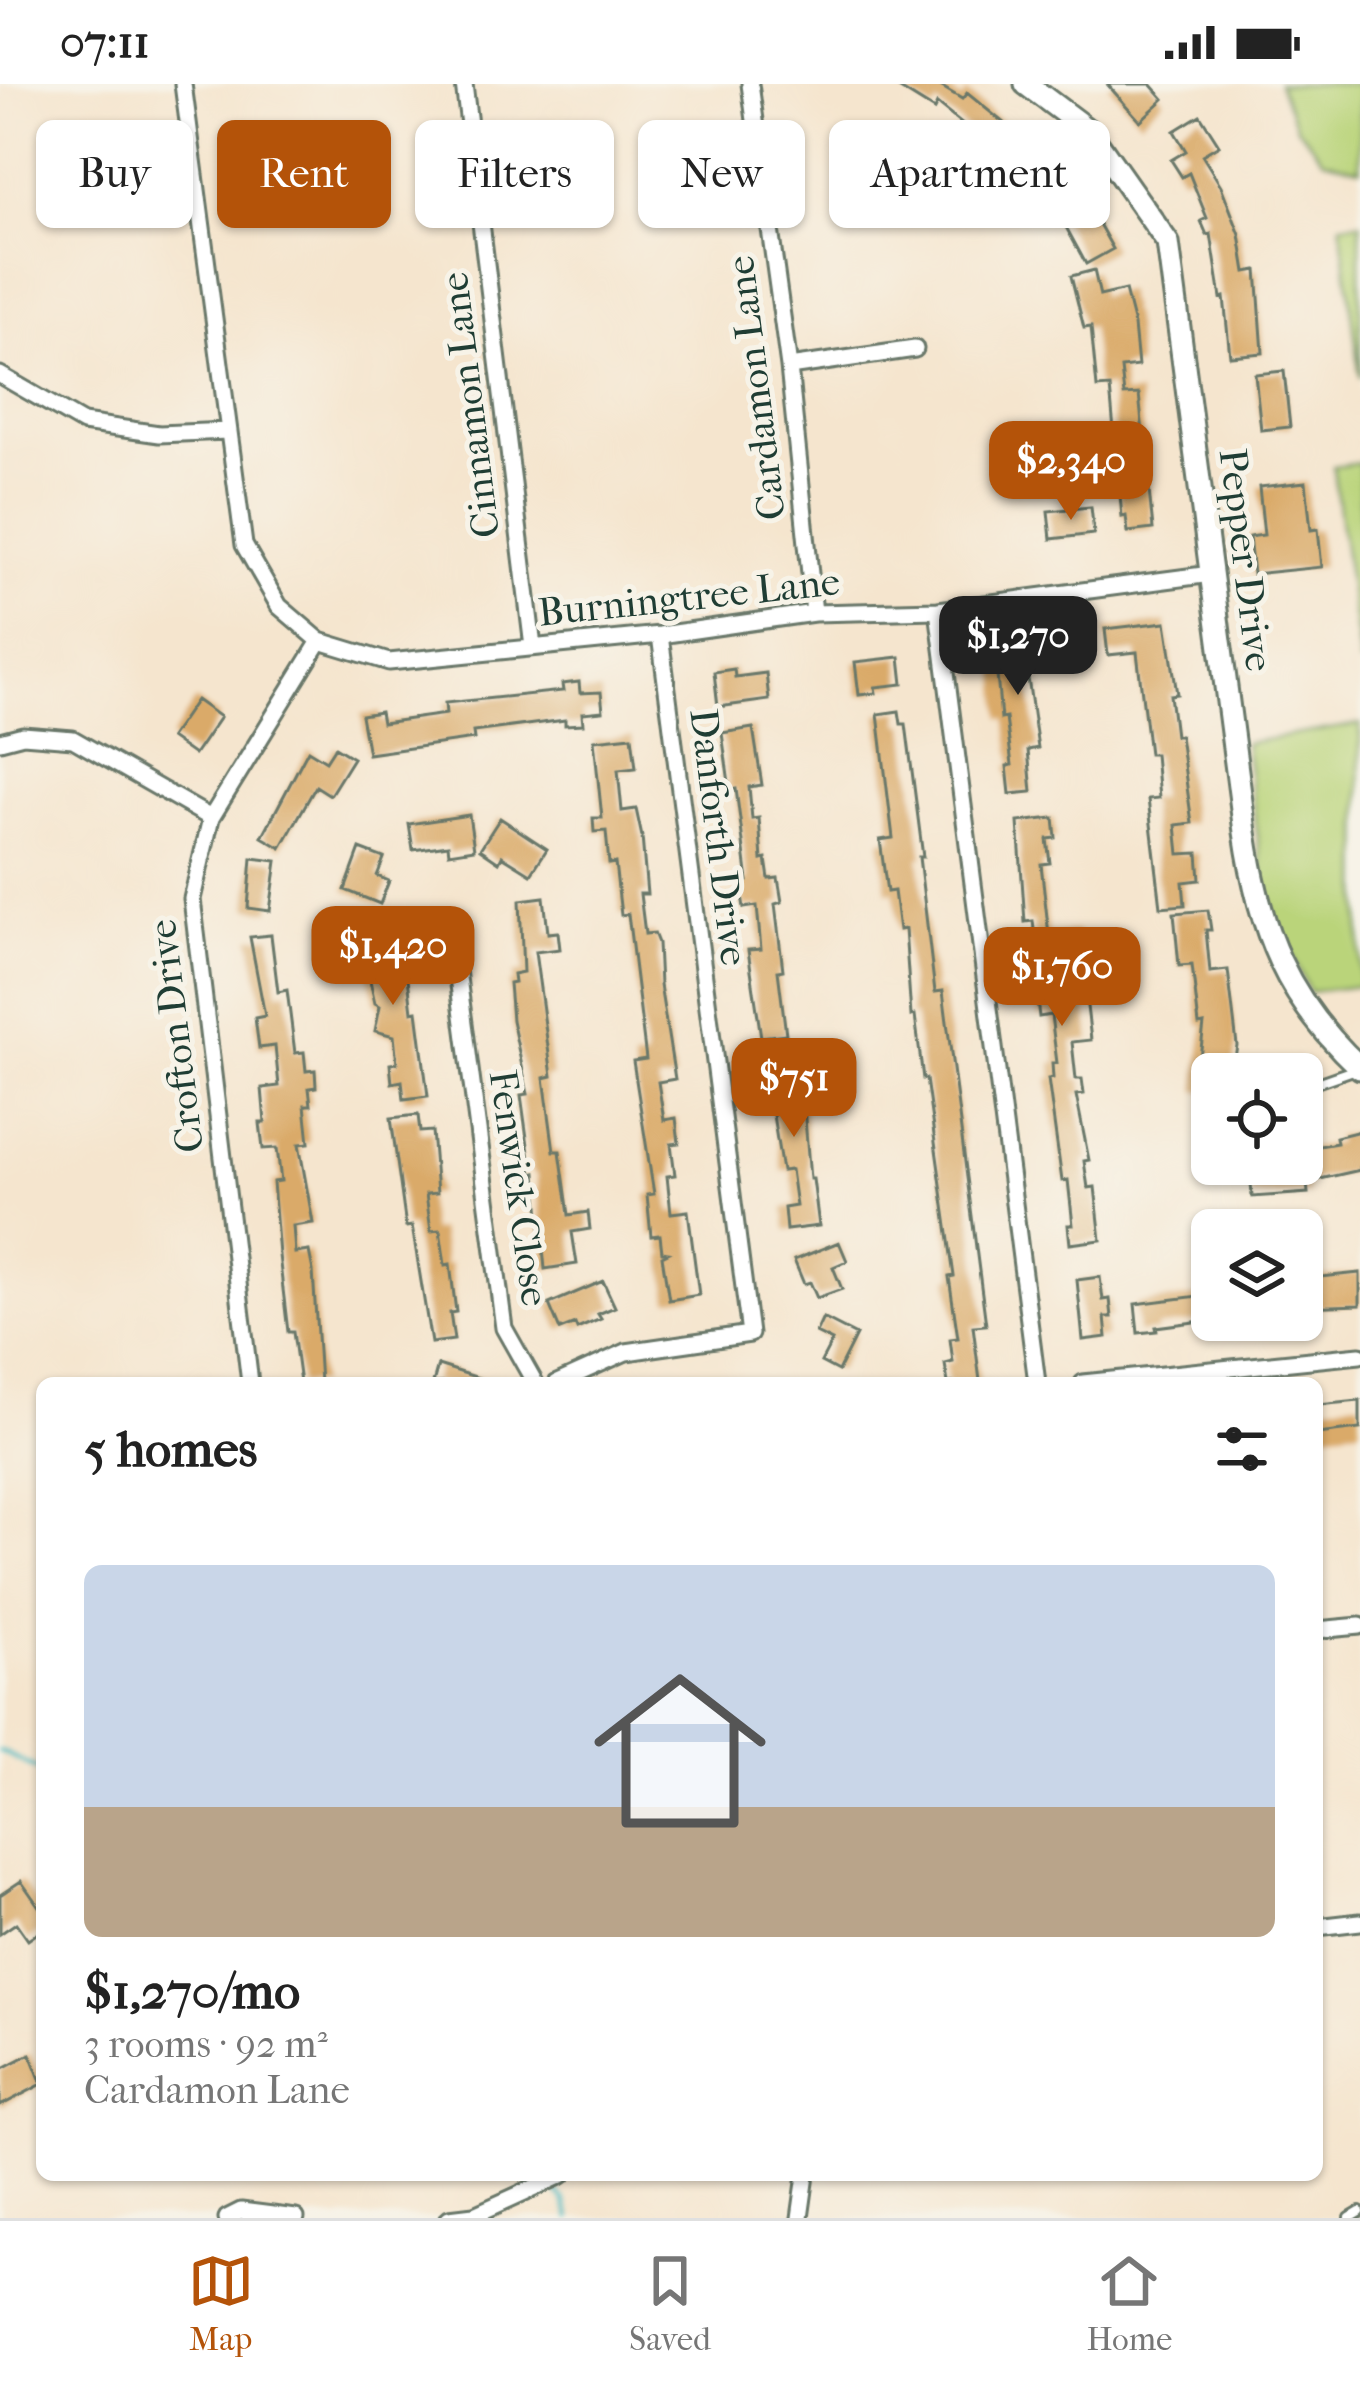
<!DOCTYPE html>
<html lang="en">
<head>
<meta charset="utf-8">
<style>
	:root { --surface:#fff; --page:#f6f6f6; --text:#222; --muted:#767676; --line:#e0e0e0; --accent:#b45309 }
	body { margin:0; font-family:"IM FELL French Canon",serif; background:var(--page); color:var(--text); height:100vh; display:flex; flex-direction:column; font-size:45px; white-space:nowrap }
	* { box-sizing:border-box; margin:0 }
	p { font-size:39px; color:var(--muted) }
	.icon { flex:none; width:66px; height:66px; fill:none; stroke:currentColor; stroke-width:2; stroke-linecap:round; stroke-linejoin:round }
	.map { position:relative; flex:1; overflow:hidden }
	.side { position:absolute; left:36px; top:1293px; width:1287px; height:804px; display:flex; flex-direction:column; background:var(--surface); border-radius:18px; box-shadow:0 3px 9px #0004 }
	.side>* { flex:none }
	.banner { position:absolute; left:36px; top:36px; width:1290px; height:108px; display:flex; gap:24px }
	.tools { position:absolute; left:1191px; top:969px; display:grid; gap:24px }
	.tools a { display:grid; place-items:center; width:132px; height:132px; border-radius:18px; background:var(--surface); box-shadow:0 3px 9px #0004; font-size:60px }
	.price { position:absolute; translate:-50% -102px; padding:0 27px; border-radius:24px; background:var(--accent); color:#fff; font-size:39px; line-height:78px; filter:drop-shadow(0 3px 6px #0008) }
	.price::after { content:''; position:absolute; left:50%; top:72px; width:36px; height:27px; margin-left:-18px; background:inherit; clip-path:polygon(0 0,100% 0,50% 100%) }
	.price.active { background:#222; color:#fff }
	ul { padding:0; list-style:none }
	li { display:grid; align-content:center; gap:24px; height:636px; padding:0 48px }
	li+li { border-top:3px solid var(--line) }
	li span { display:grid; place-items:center; height:372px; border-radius:18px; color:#555 }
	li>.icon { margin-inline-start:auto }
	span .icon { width:216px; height:216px; fill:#fffc; stroke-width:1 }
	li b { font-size:51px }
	h2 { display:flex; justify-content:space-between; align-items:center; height:144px; padding:0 48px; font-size:51px }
	.tag { padding:0 42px; border-radius:18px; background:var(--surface); box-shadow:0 3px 9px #0004; font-size:42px; line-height:108px }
	.tag.active { background:var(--accent); color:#fff }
	.status { display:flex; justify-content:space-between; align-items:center; height:84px; padding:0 60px; background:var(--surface); direction:ltr }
	.status svg { height:33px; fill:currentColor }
	.tab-bar { display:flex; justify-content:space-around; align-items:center; height:168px; border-top:3px solid var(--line); background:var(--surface); font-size:33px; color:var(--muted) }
	.tab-bar a { display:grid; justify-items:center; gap:6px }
	.tab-bar .active { color:var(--accent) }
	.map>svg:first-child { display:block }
	.green { fill:#bad47a; stroke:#6c8857; stroke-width:3 }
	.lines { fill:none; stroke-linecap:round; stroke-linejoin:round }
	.stream { stroke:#4fbdc4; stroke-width:4.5 }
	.building { fill:#daaa69 }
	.lane-casing { stroke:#6a786a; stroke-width:14 }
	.street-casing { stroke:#6a786a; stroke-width:21 }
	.secondary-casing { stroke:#6a786a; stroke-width:27 }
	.lane { stroke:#fff; stroke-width:8 }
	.street { stroke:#fff; stroke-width:15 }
	.secondary { stroke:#fff; stroke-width:21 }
	.labels { text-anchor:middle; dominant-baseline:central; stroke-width:10; stroke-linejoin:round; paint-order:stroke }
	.street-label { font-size:39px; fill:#1f3d34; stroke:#f7f3e8 }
</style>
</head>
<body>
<div class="status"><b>07:11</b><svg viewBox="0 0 49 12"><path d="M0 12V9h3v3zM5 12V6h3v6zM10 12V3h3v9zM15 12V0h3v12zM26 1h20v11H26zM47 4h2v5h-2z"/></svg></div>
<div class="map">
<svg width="1360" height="2134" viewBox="0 0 1360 2134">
	<rect width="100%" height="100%" fill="#f7f3e8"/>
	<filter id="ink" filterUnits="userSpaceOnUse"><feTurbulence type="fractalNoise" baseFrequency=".00833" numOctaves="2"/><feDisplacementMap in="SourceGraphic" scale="24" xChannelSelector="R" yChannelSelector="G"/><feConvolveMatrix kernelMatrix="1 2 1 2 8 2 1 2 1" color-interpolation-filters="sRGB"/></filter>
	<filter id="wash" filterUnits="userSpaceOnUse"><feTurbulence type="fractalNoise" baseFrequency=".004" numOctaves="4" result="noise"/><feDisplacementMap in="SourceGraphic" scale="48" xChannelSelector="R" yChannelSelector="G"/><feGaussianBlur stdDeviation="2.7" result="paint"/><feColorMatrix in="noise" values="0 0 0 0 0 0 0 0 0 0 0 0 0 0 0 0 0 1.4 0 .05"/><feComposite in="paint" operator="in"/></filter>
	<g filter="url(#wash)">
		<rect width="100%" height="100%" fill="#f5e5ce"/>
		<path class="green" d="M1278 0H1360V84L1324 75 1297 43Z
			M1360 138V294L1341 140Z
			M1360 379V581L1333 383Z
			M1360 640V902L1309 908 1277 840 1263 794 1245 659Z"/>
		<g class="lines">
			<path class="stream" d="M0 1667 42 1687
				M552 2103 564 2116 570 2134"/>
		</g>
		<g id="blocks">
			<path class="building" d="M892 0H937L962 15 967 9 1021 53 1024 49 1043 65 1023 91 1042 106 1025 127 987 96 1004 74 937 20 934 26Z
				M1107 0H1151L1164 15 1140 37Z
				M1200 31 1219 61 1202 71 1221 102 1240 151 1246 188 1257 186 1263 269 1230 272 1224 213 1221 214 1211 150 1207 151 1201 137 1207 134 1189 89 1182 93 1171 76 1186 67 1174 47Z
				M1080 106 1113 165 1086 180 1054 121Z
				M1094 186 1100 212 1125 206 1134 241 1138 282 1121 284 1124 311 1139 310 1153 445 1128 448 1126 432 1122 433 1110 303 1097 304 1091 243 1084 244 1071 192Z
				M1284 287 1290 343 1261 346 1255 290Z
				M1306 398 1311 446 1318 445 1322 483 1253 490 1249 453 1264 451 1259 403Z
				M1091 423 1094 450 1051 455 1048 427Z
				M1166 538 1177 610 1170 611 1175 652H1180L1192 739 1176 741 1179 770 1198 769 1200 796 1183 798 1185 821 1161 823 1148 715 1159 714 1155 670H1149L1137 568 1108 571 1105 545Z
				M1047 548 1051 577 1026 580 1038 664 1028 666 1032 708 1010 710 1007 682 1012 681 1006 634 1001 635 996 580 989 581 986 555Z
				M900 573 903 600 875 603 876 609 859 611 855 578Z
				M734 585 735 593 766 589 769 616 718 623 714 588Z
				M579 598 580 609 601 608 603 627 582 629 583 640 565 641V636L473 648 474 655 368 670 361 631 380 628 382 639 446 630 445 619 563 607 562 600Z
				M196 616 220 633 194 671 170 654Z
				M899 627 901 640H906L923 773H919L935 908 943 907 986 1241 973 1242 980 1297 965 1299H948L945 1280 953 1278 950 1255 958 1254 949 1193 954 1192 926 995H923L915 931 911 932 905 845 899 846 894 807 887 808 880 756 893 754 878 630Z
				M753 644 762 701 749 703 752 735 759 734 762 776 766 775 769 795 778 794 782 818 775 820 783 886 778 887 786 950 761 953 748 866 761 865 757 822 744 824 740 798 748 797 736 705 730 706 722 649Z
				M632 652 636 684 618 686 622 727 636 725 642 753 647 810H640L645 850 654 849 658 859 660 901 675 995 658 998 664 1036 676 1034 679 1059 671 1060 675 1091 667 1092 671 1129 688 1127 699 1211 669 1216 662 1172 668 1169 662 1168 660 1151 651 1152 647 1111 654 1110 633 977 646 975 628 830 621 831 615 779 609 780 606 747 594 748 593 734H602L594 656Z
				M335 663 353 674 330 711 316 702 281 764 262 753 308 666 326 677Z
				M469 731 474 765 449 769 448 761 413 766 409 740Z
				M500 734 547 765 531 790 502 772 499 778 480 765Z
				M1054 734 1056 754 1047 755 1050 779 1041 780 1049 851 1078 847 1091 956 1072 958 1076 995H1082L1084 1010 1076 1011 1089 1076 1084 1077 1088 1104 1095 1103 1101 1156 1070 1160 1068 1141H1073L1068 1096 1062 1097 1048 995 1053 994 1052 979H1057L1051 931 1039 933 1036 908 1060 905 1056 868 1037 870 1033 837 1025 838 1018 738Z
				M360 765 384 774 377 792 389 797 380 820 345 806Z
				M252 774 277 777 270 827 248 824Z
				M544 813 548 849 558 848 560 865 535 868 552 992 544 994 554 1067H560L569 1131 588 1128 590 1145 572 1148 577 1180 545 1185 536 1089 532 1090 521 1011 528 1010 512 936 509 899 514 898 513 890 523 888 520 816Z
				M1208 826 1211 846H1206L1210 888 1228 886 1237 961 1234 980 1227 979 1226 990H1212V1009L1196 1007 1204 940 1199 941 1192 881 1179 882 1174 829Z
				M382 833 395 895 408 894 412 928 417 927 428 1012 404 1015 402 997 392 999 390 980 397 979 394 952 375 947 380 922 375 919 367 883 361 884 355 837Z
				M271 851 278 908 287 906 295 969 304 968 306 987 315 986 316 1003 309 1004 311 1021H305L309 1059 299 1060 313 1139 293 1142 295 1169 309 1167 313 1187 320 1299H300L293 1248H288L279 1171 273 1098 281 1097 277 1064 263 1065 260 1039H265L262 1004 279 1002 275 962 259 964 255 934 265 932 250 853Z
				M799 963 810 1095H813L819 1142 786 1146 784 1124 796 1122 791 1086 782 1087 768 1000 783 998 779 966Z
				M418 1031 420 1048 432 1047 437 1109 426 1110 431 1147 440 1146 445 1181 450 1180 456 1228 450 1229 454 1256 431 1259 412 1142 406 1143 391 1034Z
				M1360 1047V1086L1307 1098 1308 1109 1252 1113 1250 1084 1302 1080V1065L1337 1059 1336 1053Z
				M839 1158 847 1177 833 1183 842 1205 817 1214 810 1198 804 1200 794 1176Z
				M1320 1189 1321 1193 1360 1189V1221L1302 1223V1191Z
				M1100 1193 1103 1216 1110 1215 1112 1233H1105L1107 1253 1083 1256 1077 1196Z
				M603 1197 615 1223 598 1230 601 1235 577 1245 575 1240 560 1246 549 1220Z
				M1212 1205V1247L1203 1248 1202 1237 1156 1243 1157 1247 1138 1249 1135 1220 1199 1212 1198 1207Z
				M823 1234 856 1251 838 1287 821 1278 832 1257 816 1249Z
				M438 1281 485 1296 484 1299H433Z
				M1360 1317V1345L1317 1350V1321Z
				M21 1797 42 1827V1846L28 1856 16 1839 0 1850V1811Z
				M30 1970 42 2000 0 2022V1986Z"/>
		</g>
	</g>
	<g filter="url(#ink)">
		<use href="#blocks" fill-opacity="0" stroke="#6a786a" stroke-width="3"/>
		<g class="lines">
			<g class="lane-casing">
				<path id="lane" d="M1302 1004 1359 984
					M1350 2134 1360 2128"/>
			</g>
			<g class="street-casing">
				<path id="street" d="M183 0 244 461 279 522 320 557 389 578 660 551 814 529 938 526 1211 490
					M464 0 533 563
					M750 0 789 283 814 529
					M789 283 915 265
					M0 291 83 339 159 350 227 347
					M938 526 1037 1299
					M0 657 23 651 73 655 211 734
					M451 840 504 1244 535 1299
					M250 1299 192 815 211 734 320 557
					M557 1299 626 1268 750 1250 660 551
					M1083 1299 1360 1271
					M1317 1546 1360 1542
					M1317 1843 1360 1838
					M227 2134 241 2127 296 2134
					M449 2134 474 2131 562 2091
					M800 2134 806 2091"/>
			</g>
			<g class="secondary-casing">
				<path id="secondary" d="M1026 0 1090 48 1168 159 1245 748C1259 846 1286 915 1360 984"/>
			</g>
			<use href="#lane" class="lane"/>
			<use href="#street" class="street"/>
			<use href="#secondary" class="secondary"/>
		</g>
	</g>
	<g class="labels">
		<g class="street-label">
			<text transform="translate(756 304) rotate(-97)">Cardamon Lane</text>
			<text transform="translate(470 321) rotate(-97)">Cinnamon Lane</text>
			<text transform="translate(1246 476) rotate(83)">Pepper Drive</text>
			<text transform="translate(689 513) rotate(-6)">Burningtree Lane</text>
			<text transform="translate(719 753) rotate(83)">Danforth Drive</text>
			<text transform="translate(176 952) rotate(-97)">Crofton Drive</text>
			<text transform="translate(519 1104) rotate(82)">Fenwick Close</text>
		</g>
	</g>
</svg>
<div class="tools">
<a><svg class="icon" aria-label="locate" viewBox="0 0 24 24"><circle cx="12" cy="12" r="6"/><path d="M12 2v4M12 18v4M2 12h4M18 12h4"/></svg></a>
<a><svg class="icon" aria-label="layers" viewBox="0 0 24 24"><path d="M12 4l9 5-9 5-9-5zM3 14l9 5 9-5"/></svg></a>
</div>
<b class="price" style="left:1071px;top:439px">$2,340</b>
<b class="price active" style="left:1018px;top:614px">$1,270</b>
<b class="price" style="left:393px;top:924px">$1,420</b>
<b class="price" style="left:1062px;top:945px">$1,760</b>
<b class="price" style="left:794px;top:1056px">$751</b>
<div class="banner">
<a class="tag">Buy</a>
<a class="tag active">Rent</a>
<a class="tag">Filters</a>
<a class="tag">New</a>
<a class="tag">Apartment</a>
</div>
<section class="side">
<h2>5 homes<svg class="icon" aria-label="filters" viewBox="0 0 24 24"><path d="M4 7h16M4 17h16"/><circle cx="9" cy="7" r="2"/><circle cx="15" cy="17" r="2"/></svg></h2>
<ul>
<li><span style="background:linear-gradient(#c9d6e8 65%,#b9a48a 0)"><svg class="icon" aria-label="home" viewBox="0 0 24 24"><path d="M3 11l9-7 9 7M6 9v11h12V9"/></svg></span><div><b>$1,270/mo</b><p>3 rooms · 92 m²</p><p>Cardamon Lane</p></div></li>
</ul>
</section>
</div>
<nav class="tab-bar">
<a class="active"><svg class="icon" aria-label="map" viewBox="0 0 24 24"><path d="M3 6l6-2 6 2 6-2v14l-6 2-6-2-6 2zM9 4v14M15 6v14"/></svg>Map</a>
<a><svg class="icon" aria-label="saved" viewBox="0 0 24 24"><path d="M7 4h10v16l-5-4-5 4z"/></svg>Saved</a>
<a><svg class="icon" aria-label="home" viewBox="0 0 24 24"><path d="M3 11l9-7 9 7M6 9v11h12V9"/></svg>Home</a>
</nav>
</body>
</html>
